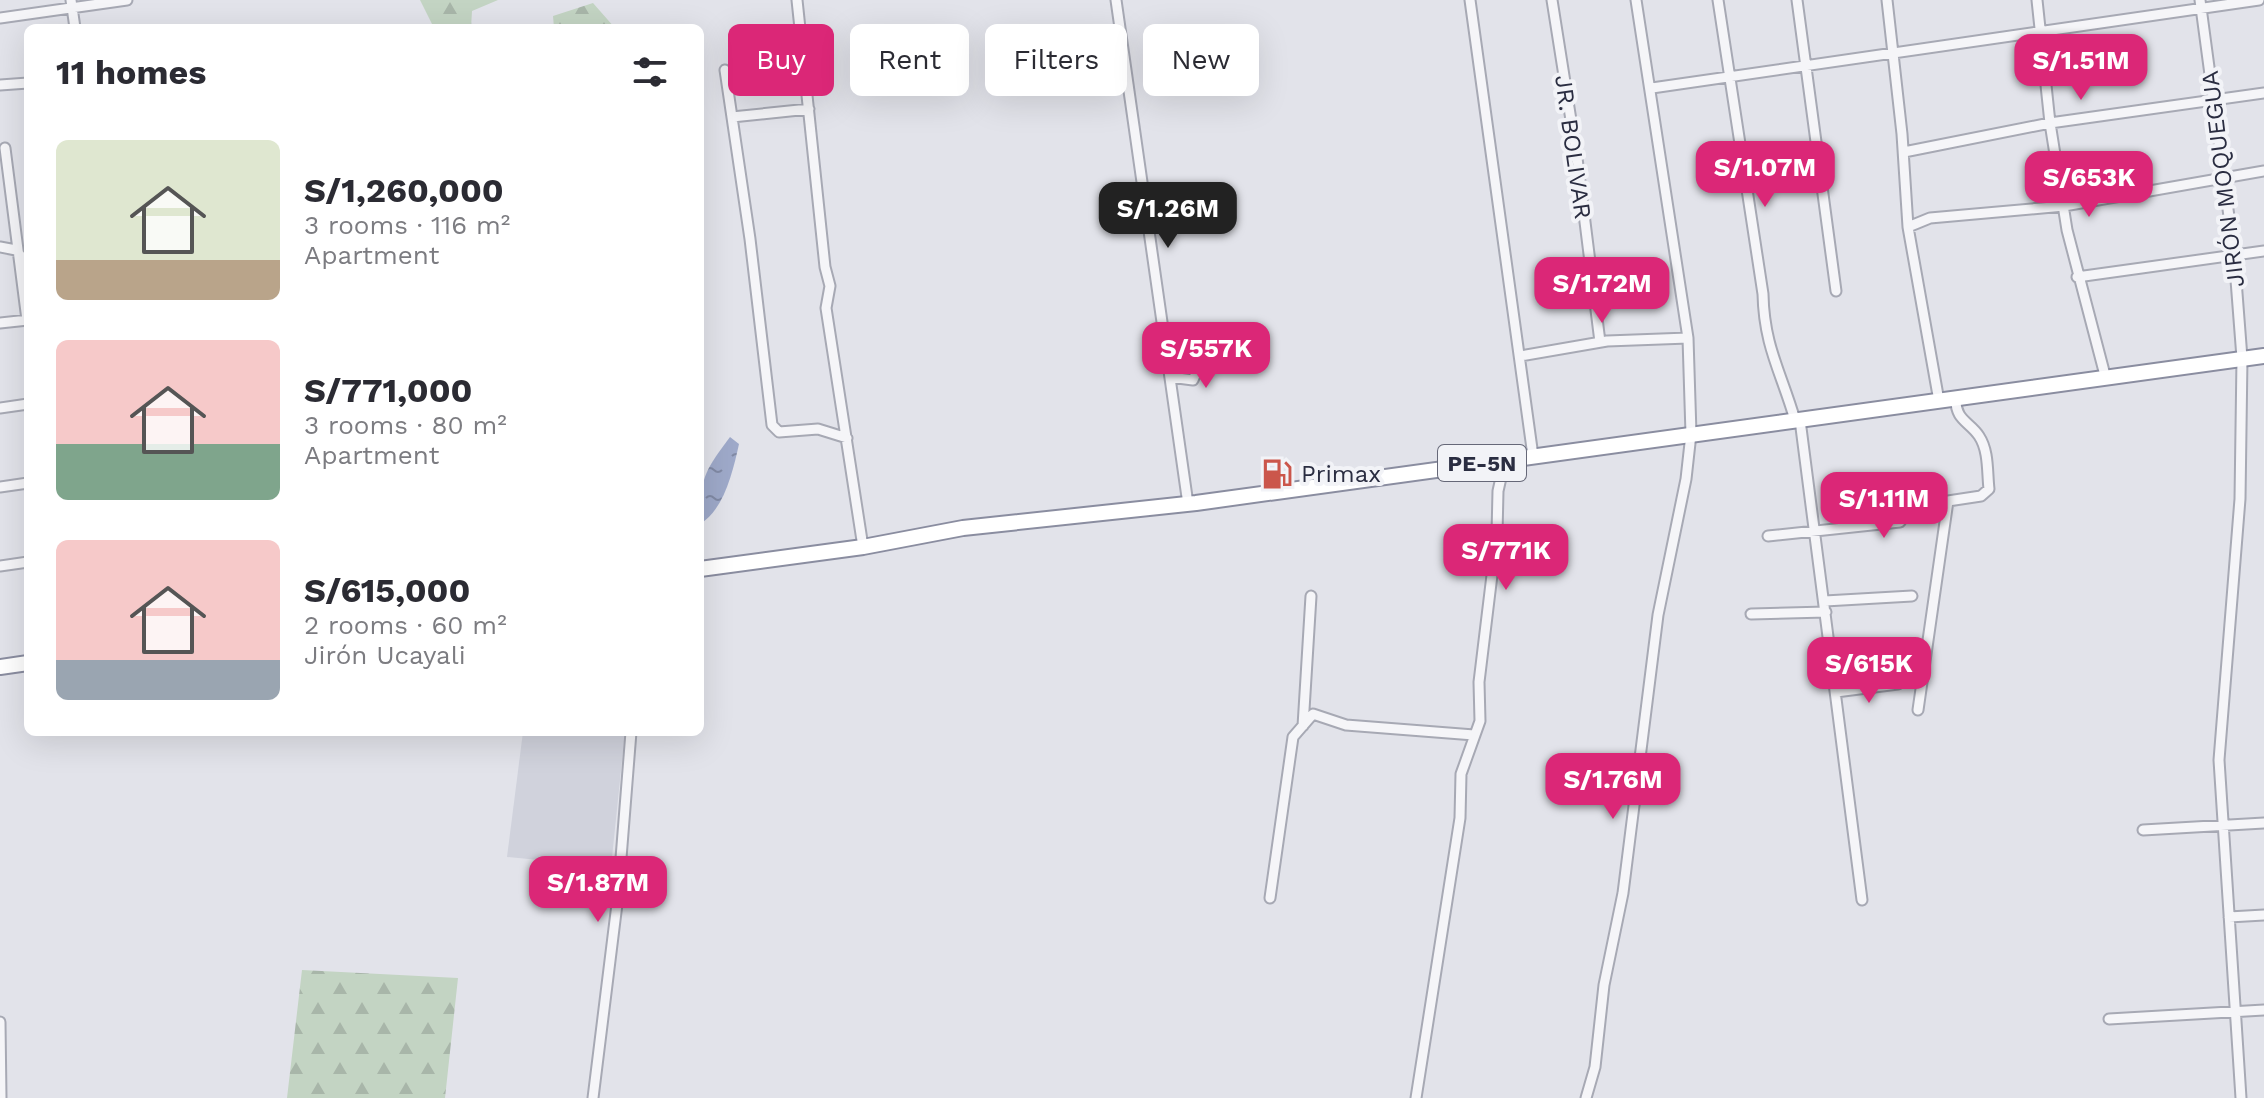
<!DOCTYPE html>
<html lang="en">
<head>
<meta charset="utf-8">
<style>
	:root { --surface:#fff; --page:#f7f7f7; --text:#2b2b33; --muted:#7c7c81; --accent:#db2777 }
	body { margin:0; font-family:"Work Sans",sans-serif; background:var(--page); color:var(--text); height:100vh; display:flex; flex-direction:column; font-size:30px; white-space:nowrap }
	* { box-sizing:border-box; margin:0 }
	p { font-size:26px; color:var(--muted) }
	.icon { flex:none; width:44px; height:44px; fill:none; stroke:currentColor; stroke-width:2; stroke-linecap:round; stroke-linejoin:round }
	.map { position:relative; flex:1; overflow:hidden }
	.panel { position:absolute; left:24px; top:24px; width:680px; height:712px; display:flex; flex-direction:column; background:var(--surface); border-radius:12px; box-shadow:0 8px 32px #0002 }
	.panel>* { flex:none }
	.top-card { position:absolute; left:728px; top:24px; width:760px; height:72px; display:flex; gap:16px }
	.price { position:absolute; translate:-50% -68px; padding:0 18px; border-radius:16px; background:var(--accent); color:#fff; font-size:26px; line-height:52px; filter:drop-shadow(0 2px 4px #0008) }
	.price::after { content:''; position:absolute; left:50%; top:48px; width:24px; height:18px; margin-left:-12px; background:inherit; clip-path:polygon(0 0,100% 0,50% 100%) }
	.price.active { background:#222; color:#fff }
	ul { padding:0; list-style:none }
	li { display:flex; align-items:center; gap:24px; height:200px; padding:0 32px }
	li span { display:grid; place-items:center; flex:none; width:224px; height:160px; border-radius:12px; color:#555 }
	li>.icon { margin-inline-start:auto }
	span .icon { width:96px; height:96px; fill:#fffc; stroke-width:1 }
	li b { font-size:34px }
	h2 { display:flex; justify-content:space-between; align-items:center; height:96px; padding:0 32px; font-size:34px }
	.pill { padding:0 28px; border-radius:12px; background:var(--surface); box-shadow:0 8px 32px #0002; font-size:28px; line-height:72px }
	.pill.active { background:var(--accent); color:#fff }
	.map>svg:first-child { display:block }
	.built { fill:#d0d2dc }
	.forest { fill:url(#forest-firs) }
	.water { fill:url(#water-ripples) }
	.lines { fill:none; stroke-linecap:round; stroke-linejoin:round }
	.minor-casing { stroke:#a7a9b4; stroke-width:13 }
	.highway-casing { stroke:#8a8da0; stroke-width:18 }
	.minor { stroke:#f5f5f8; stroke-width:9 }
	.highway { stroke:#fff; stroke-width:14 }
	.labels { text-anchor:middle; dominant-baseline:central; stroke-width:8; stroke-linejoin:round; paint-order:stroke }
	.shield { fill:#f2f3f7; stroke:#666878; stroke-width:2 }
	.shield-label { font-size:22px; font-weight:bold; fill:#2a2d41 }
	.street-label { font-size:24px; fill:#2a2d41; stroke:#f2f3f7 }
	.poi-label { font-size:24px; fill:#2a2d41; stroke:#f2f3f7; text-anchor:start }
</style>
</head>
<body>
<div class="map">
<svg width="2264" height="1098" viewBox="0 0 2264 1098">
	<defs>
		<pattern id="forest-firs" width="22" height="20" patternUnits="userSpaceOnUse" patternTransform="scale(2)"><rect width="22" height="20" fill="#c3d4c3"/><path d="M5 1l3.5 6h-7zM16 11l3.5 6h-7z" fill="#a8b6a9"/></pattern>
		<pattern id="water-ripples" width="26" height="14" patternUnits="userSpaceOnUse" patternTransform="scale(2)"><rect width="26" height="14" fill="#9ea9c9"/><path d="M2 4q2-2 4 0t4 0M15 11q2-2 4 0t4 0" fill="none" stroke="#818aa5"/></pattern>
	</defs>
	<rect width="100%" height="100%" fill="#e2e3ea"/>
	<path class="built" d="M523 732H625L611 867 507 857Z"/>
	<path class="forest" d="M420 0H498L472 11 471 28H434Z
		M593 3 615 28H554L553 16Z
		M302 970 458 978 445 1098H287Z"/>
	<path class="water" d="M730 437 739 444C733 471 724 510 700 524 700 479 703 473 730 437Z"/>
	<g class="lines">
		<g class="minor-casing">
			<path id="minor" d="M71 0 75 28
				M797 0 825 267 830 286 826 308 863 547
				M1116 0 1188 504
				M1470 0 1533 456
				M1552 0 1577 158 1600 342
				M1718 0 1763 294C1764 346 1781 372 1795 420
				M1797 0 1836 291
				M1887 0 1902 134 1908 227 1939 401
				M2037 0 2050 123 2067 230 2106 379
				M2200 0 2234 254 2242 358 2240 499 2219 760 2241 1098
				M0 18 127 0
				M725 70 750 239 772 425 779 432 818 429 847 438
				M0 85 28 83
				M1652 88 2259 0
				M732 117 809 109
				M5 148 27 320
				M1904 152 2050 123 2264 93
				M1908 227 1930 218 2064 206 2264 171
				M0 247 16 250 28 265
				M2077 277 2264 251
				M0 323 28 320
				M1520 356 1607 341 1688 338
				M1170 377 1193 380 1207 347
				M0 408 28 404
				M1800 420 1862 900
				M0 487 28 483
				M1768 536 1900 522 1907 512 1908 500
				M0 566 28 562
				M1825 601 1912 596
				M1751 614 1826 612
				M1836 692 1898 684
				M1918 710 1948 501 1981 496 1989 489C1987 472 1989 451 1979 436 1970 422 1955 420 1956 399
				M1303 726 1311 596
				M2143 830 2264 823
				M1270 898 1293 737 1313 714 1346 725 1474 735
				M2229 917 2264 915
				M2109 1019 2264 1010
				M0 1022 1 1098
				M593 1098 618 896 631 732
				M1416 1098 1460 818 1461 774 1480 721 1479 682 1497 534 1498 491 1505 460
				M1586 1098 1595 1067 1604 985 1623 893 1658 615 1686 479 1691 434 1688 338 1636 0"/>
		</g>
		<g class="highway-casing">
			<path id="highway" d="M700 569 863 547 963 528 1196 503 2264 356
				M0 667 28 663"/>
		</g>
		<use href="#minor" class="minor"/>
		<use href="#highway" class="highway"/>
	</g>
	<defs>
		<g id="fuel-bare" transform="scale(2.4)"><path d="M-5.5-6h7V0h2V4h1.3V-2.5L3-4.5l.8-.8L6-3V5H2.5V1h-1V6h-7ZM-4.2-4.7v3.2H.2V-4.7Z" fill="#cb564b" stroke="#f2f3f7" stroke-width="2.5" paint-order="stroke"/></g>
	</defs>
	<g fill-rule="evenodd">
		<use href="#fuel-bare" x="1277" y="474"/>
	</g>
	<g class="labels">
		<rect class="shield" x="1438" y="445" width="88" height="36" rx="6"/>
		<g class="shield-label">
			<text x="1482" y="463">PE-5N</text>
		</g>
		<g class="street-label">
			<text transform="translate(1573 147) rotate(82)">JR. BOLIVAR</text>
			<text transform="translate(2223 179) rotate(-97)">JIRÓN MOQUEGUA</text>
		</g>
		<g class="poi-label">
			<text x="1301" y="474">Primax</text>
		</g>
	</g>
</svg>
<b class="price" style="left:2081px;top:102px">S/1.51M</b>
<b class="price" style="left:1765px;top:209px">S/1.07M</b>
<b class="price" style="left:2089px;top:219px">S/653K</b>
<b class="price active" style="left:1168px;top:250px">S/1.26M</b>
<b class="price" style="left:1602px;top:325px">S/1.72M</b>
<b class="price" style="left:1206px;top:390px">S/557K</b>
<b class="price" style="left:1884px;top:540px">S/1.11M</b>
<b class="price" style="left:1506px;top:592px">S/771K</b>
<b class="price" style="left:1869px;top:705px">S/615K</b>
<b class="price" style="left:1613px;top:821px">S/1.76M</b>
<b class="price" style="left:598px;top:924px">S/1.87M</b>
<div class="top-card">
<a class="pill active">Buy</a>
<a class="pill">Rent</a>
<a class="pill">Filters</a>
<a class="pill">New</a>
</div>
<section class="panel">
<h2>11 homes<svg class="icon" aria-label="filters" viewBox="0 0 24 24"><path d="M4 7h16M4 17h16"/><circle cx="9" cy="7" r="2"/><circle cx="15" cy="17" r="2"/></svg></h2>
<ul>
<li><span style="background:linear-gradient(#dfe7d0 75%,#b9a48a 0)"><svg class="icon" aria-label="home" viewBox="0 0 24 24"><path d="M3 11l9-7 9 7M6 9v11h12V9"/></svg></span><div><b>S/1,260,000</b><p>3 rooms · 116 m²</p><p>Apartment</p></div></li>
<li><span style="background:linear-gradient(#f6c9c9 65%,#7fa58c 0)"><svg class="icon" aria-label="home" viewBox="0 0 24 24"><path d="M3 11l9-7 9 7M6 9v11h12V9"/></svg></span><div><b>S/771,000</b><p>3 rooms · 80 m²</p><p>Apartment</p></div></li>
<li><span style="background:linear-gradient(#f6c9c9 75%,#9aa5b1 0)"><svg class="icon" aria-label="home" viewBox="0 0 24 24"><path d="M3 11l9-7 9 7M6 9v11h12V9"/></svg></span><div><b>S/615,000</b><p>2 rooms · 60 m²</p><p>Jirón Ucayali</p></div></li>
</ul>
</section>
</div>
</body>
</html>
